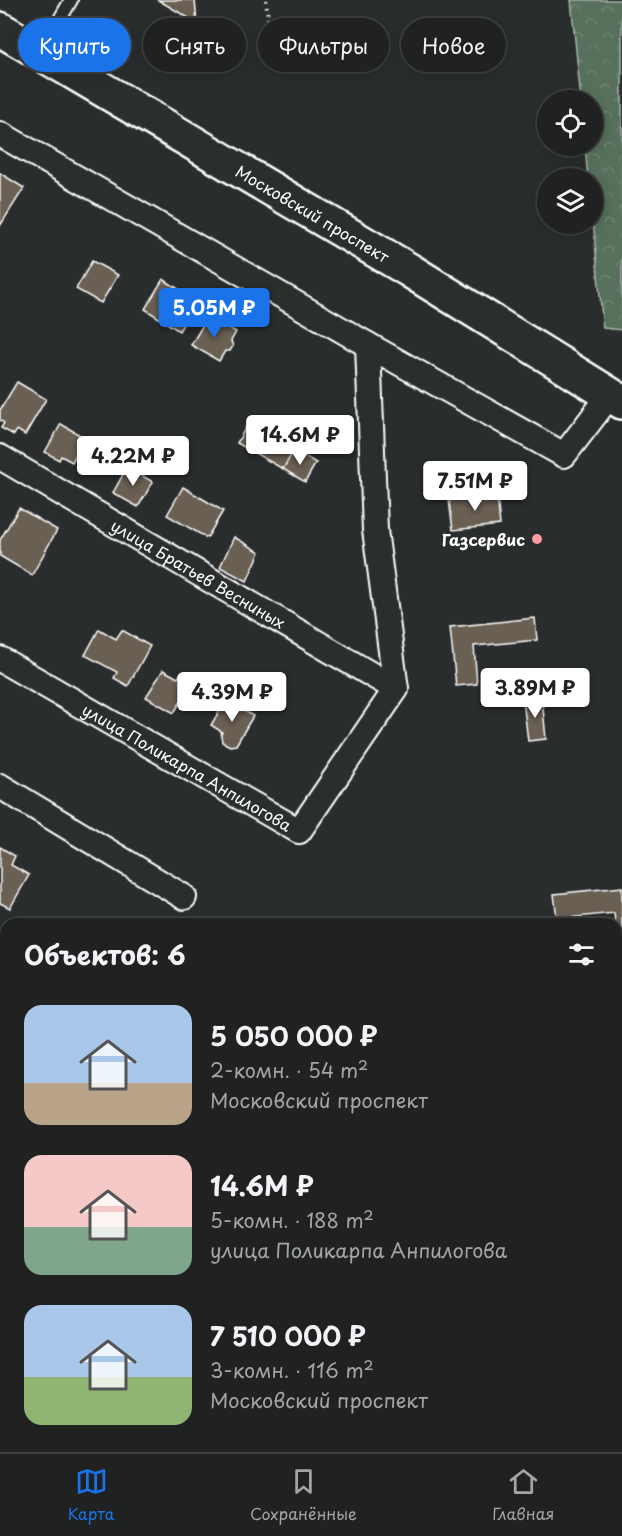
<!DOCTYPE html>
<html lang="ru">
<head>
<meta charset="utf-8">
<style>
	:root { --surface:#202222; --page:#2d2f2f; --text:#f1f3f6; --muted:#a2a4a5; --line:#3d3f40; --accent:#1a73e8 }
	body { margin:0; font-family:"Playpen Sans",sans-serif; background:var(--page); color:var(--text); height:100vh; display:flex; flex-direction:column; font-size:22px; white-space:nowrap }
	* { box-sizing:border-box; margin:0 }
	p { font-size:20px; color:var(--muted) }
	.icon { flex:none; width:33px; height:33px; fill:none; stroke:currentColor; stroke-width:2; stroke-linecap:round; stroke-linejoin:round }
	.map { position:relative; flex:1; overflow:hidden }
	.details { position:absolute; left:0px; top:918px; width:622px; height:534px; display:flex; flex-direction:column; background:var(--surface); border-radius:18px 18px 0 0; box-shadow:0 3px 15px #0003,0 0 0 2px var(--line) }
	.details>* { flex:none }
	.guide { position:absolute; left:18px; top:18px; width:586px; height:54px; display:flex; gap:12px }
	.buttons { position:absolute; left:537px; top:90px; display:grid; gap:12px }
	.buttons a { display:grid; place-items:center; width:66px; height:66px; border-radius:50%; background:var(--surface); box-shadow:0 3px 15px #0003,0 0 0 2px var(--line); font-size:30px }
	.price { position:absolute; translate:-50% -51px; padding:0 14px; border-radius:6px; background:#fff; color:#222; font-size:20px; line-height:39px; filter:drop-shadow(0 2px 3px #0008) }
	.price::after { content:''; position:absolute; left:50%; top:36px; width:18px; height:14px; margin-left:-9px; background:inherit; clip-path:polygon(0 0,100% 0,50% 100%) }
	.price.on { background:var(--accent); color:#fff }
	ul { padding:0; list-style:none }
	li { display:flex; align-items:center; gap:18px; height:150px; padding:0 24px }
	li span { display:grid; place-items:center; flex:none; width:168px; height:120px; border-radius:18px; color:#555 }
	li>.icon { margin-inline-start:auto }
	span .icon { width:72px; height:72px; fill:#fffc; stroke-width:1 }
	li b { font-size:26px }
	h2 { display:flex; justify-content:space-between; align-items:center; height:72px; padding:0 24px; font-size:26px }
	.pill { padding:0 21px; border-radius:27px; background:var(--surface); box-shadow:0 3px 15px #0003,0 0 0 2px var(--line); font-size:21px; line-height:54px }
	.pill.on { background:var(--accent); color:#fff }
	.menu { display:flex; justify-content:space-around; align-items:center; height:84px; border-top:2px solid var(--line); background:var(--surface); font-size:16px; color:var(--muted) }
	.menu a { display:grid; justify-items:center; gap:3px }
	.menu .on { color:var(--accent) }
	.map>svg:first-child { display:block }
	.forest { fill:url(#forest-crowns); stroke:#abb7ae; stroke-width:1.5 }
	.building { fill:#6b5f52; stroke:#fff; stroke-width:1.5 }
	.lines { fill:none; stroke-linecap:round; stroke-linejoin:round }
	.lane-casing { stroke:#fff; stroke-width:16 }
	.street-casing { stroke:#fff; stroke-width:28 }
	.secondary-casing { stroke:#fff; stroke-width:38 }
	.path { stroke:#fff; stroke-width:4; stroke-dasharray:1.5 4.5; stroke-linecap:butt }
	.lane { stroke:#2a2d2e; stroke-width:12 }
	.street { stroke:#2a2d2e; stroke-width:24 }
	.secondary { stroke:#2a2d2e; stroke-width:33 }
	.poi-dot { fill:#ff9aa2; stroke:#2a2d2e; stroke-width:2 }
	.labels { text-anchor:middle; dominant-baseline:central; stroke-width:4.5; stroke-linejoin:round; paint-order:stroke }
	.street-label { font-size:16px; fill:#fff; stroke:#2a2d2e }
	.poi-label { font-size:16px; font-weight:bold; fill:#fff; stroke:#2a2d2e; text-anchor:end }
</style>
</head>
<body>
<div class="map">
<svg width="622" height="1452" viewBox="0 0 622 1452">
	<defs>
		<pattern id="forest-crowns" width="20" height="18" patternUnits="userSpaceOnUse" patternTransform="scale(1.5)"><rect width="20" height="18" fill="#576f5c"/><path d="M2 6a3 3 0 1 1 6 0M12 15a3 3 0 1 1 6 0" fill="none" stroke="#708574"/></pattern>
	</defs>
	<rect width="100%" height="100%" fill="#2a2d2e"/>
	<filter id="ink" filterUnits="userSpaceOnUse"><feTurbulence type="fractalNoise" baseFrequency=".0167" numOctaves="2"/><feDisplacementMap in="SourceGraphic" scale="12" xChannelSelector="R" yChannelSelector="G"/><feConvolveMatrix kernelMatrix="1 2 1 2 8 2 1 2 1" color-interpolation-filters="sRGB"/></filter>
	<g filter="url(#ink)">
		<path class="forest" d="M571 0H622V330L603 328 593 221 592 178H588L585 146H592V100H581Z"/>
		<path class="building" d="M158 0H195L197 23Z
			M0 173 24 188 0 226Z
			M92 261 118 275 101 303 76 289Z
			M163 279 197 301 179 331 145 309Z
			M208 316 236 332 231 341 233 346 230 351H225L219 361 191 345Z
			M17 382 46 399 25 435 17 430 14 435 1 428 4 423 0 420V410Z
			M270 417 302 436 283 469 237 443 247 425 261 433Z
			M61 424 85 438 72 462 61 456 59 460 45 452Z
			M294 450 316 463 305 482 283 469Z
			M127 467 153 482 138 507 113 493Z
			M183 487 223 511 207 538 167 515Z
			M497 495 500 525 453 530 449 500Z
			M19 508 57 530 32 575 0 556V540Z
			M234 537 260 552 247 581 220 567Z
			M535 618 537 640 474 646 477 684 456 686 450 627Z
			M99 629 116 639 122 630 150 646 128 686 114 678 117 672 85 655Z
			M163 670 178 678 181 673 193 681 174 713 146 697Z
			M542 698 546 739 528 741 523 700Z
			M226 700 253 716 236 745 230 746 222 742 221 735 222 732 211 725Z
			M0 847 15 856 11 865 29 875 10 908 0 903Z
			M622 887V939H617L614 913 557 919 554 894Z
			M0 1035 6 1039V1085L0 1095Z
			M217 1446H269L271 1452H219Z"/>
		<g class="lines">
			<g class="lane-casing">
				<path id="lane" d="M41 52 71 0
					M412 1452 429 1446"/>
			</g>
			<g class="street-casing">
				<g id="street">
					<path d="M0 134 368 345 564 455 610 395"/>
					<path id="s1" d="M0 457 396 689"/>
					<path id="s2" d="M0 659 299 831 396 689 375 530 368 345"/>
					<path d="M0 786 184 897"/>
				</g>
			</g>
			<g class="secondary-casing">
				<g id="secondary">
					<path id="s3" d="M0 29 409 270 622 402"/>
				</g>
			</g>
			<path class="path" d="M266 0 270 36"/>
			<use href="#lane" class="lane"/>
			<use href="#street" class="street"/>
			<use href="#secondary" class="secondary"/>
		</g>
	</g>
	<circle class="poi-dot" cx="537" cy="539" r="6"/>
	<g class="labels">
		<g class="street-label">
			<text stroke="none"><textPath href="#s3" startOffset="363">Московский проспект</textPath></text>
			<text stroke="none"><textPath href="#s1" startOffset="230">улица Братьев Весниных</textPath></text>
			<text stroke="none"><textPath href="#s2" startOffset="216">улица Поликарпа Анпилогова</textPath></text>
		</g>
		<g class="poi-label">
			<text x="525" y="539">Газсервис</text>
		</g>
	</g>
</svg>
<div class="buttons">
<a><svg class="icon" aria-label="locate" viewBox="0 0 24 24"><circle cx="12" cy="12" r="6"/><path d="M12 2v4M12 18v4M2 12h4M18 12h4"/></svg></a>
<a><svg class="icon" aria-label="layers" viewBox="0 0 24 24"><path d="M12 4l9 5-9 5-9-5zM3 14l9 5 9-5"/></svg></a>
</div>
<b class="price on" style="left:214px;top:339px">5.05M ₽</b>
<b class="price" style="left:300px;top:466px">14.6M ₽</b>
<b class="price" style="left:133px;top:487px">4.22M ₽</b>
<b class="price" style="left:475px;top:512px">7.51M ₽</b>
<b class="price" style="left:535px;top:719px">3.89M ₽</b>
<b class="price" style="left:232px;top:723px">4.39M ₽</b>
<div class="guide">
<a class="pill on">Купить</a>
<a class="pill">Снять</a>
<a class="pill">Фильтры</a>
<a class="pill">Новое</a>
</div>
<section class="details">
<h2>Объектов: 6<svg class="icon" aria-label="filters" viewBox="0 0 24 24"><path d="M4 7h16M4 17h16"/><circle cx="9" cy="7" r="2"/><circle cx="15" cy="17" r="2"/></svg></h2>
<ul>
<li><span style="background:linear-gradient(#a9c7e8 65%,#b9a48a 0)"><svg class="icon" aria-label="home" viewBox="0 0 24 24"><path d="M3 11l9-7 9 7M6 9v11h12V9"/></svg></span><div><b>5 050 000 ₽</b><p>2-комн. · 54 m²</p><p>Московский проспект</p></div></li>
<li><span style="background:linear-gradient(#f6c9c9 60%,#7fa58c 0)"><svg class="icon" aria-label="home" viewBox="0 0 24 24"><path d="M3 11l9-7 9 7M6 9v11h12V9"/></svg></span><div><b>14.6M ₽</b><p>5-комн. · 188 m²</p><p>улица Поликарпа Анпилогова</p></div></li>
<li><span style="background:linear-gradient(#a9c7e8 60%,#8fb573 0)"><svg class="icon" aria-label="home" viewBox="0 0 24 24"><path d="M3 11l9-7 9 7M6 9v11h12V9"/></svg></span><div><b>7 510 000 ₽</b><p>3-комн. · 116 m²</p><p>Московский проспект</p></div></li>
</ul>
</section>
</div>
<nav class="menu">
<a class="on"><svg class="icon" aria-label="map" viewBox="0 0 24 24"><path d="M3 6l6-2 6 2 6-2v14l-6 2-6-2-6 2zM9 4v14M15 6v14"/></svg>Карта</a>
<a><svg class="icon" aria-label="saved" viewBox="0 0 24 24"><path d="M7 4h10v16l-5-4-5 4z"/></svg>Сохранённые</a>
<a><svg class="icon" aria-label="home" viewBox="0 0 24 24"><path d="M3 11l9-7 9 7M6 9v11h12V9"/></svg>Главная</a>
</nav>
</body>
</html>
